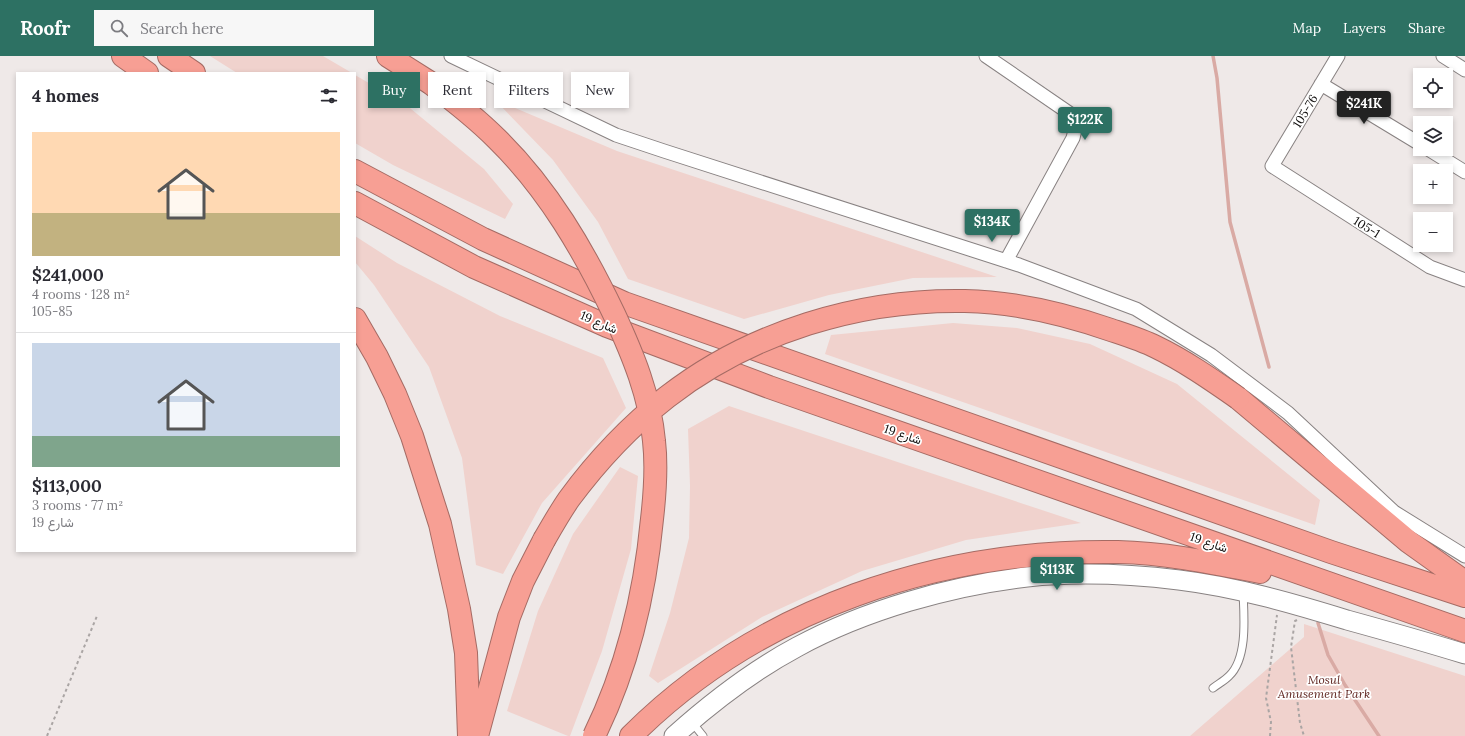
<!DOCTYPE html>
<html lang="en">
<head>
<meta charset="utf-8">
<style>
	:root { --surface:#fff; --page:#f7f7f7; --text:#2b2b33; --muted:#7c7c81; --line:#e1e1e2; --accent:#2d7163 }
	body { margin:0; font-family:Lora,Vazirmatn,serif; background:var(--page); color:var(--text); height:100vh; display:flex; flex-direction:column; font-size:15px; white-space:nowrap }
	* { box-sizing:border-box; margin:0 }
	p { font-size:13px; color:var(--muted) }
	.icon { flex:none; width:22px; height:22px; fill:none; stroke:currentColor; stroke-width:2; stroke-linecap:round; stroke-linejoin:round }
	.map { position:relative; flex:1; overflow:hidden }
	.panel { position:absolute; left:16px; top:16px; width:340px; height:480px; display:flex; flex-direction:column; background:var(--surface); border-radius:0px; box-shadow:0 2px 6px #0003 }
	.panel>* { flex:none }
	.top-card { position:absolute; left:368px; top:16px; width:380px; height:36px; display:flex; gap:8px }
	.fabs { position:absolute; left:1413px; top:12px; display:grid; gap:8px }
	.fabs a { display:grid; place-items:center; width:40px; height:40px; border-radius:0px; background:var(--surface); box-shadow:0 2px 6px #0003; font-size:20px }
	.price { position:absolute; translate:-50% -34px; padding:0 9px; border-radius:4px; background:var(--accent); color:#fff; font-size:13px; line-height:26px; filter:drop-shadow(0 1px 2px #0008) }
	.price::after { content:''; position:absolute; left:50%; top:24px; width:12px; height:9px; margin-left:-6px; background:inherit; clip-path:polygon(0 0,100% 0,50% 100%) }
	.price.active { background:#222; color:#fff }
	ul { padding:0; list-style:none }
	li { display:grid; align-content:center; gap:8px; height:212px; padding:0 16px }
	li+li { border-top:1px solid var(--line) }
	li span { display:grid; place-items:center; height:124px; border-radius:0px; color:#555 }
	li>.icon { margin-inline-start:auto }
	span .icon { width:72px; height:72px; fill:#fffc; stroke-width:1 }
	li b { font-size:17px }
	h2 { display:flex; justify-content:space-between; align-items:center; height:48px; padding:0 16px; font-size:17px }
	.pill { padding:0 14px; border-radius:0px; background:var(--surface); box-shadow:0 2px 6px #0003; font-size:14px; line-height:36px }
	.pill.active { background:var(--accent); color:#fff }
	header { display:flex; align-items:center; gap:24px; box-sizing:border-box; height:56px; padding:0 20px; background:var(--accent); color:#fff }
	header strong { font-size:19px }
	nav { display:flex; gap:22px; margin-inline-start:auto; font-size:14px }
	.search { width:280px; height:36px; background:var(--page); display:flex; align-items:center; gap:10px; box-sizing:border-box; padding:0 14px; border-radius:0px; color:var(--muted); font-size:15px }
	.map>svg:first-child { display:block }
	.green { fill:#f0d2cd }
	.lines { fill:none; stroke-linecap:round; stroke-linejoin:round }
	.stream { stroke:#d9aaa4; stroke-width:3.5 }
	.lane-casing { stroke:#888282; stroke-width:9 }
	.street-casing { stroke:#888282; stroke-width:15 }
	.secondary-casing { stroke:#888282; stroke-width:21 }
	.highway-casing { stroke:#a56b64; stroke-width:24 }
	.path { stroke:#aaa5a4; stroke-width:2; stroke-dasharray:3 3; stroke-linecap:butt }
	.lane { stroke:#fff; stroke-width:7 }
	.street { stroke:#fff; stroke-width:13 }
	.secondary { stroke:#fff; stroke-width:19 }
	.highway { stroke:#f79f94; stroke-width:22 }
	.highway-bridge-casing { stroke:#a56b64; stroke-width:24; stroke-linecap:butt }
	.highway-bridge { stroke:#f79f94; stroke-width:22 }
	.labels { text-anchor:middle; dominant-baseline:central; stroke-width:3.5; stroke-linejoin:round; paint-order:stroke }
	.street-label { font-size:12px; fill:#0d0b0a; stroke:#fff }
	.park-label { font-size:12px; font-style:italic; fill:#622823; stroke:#fff }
</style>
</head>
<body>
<header>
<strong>Roofr</strong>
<div class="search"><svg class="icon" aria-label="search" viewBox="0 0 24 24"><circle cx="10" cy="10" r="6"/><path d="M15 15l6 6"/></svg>Search here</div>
<nav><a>Map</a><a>Layers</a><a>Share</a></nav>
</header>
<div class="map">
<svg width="1465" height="680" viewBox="0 0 1465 680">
	<rect width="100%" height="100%" fill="#efe9e8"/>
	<path class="green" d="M210 0H323L352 17H237Z
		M355 19 405 48 484 113 513 148 505 163 393 109 355 87Z
		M494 43 617 95 997 221 913 222 829 239 744 263 628 223 598 166 553 104Z
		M355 180 397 207 500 260 603 302 626 352 542 447 503 518 476 509 462 402 429 311 374 229 355 206Z
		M953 267 1017 272 1090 288 1177 328 1320 444 1315 469 825 298 831 279Z
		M729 350 1081 467 966 484 862 515 762 561 658 627 649 620 670 557 689 482 690 430 688 373Z
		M620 411 638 420 631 493 602 595 570 680H568L507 655 538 555 573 478Z
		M1304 568 1465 620V680H1190L1304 581Z"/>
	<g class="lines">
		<path class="stream" d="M1213 0 1217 22 1230 166 1269 311
			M1318 567 1328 599 1345 629 1379 680"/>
		<g class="lane-casing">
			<path id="lane" d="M1213 632C1218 628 1224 625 1229 620 1248 602 1244 560 1243 536
				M691 665 703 680"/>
		</g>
		<g class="street-casing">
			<path id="street" d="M451 0 616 79 664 95 1019 209 1136 253 1211 299 1288 357 1394 456 1465 500
				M986 0 1072 59 1076 70 1073 82 1006 205
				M1338 0 1272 110 1430 211 1465 224
				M1443 0 1465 14
				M1321 28 1420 88
				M1428 93 1465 116"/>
		</g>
		<g class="secondary-casing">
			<path id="secondary" d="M674 680C712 646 752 615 797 591 865 554 950 530 1027 521 1076 516 1129 518 1179 524 1236 531 1292 547 1347 564 1387 575 1426 586 1465 598"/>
		</g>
		<g class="highway-casing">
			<path id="highway" d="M123 0 147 17
				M169 0 194 17
				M388 0 429 26
				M355 115 483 183 624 247 1331 496 1465 540
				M355 147 474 211 607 270 769 331 1465 575
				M355 263 377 301 395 338 412 380 440 468 459 553 466 597 469 680
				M1238 342 1409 486 1465 526
				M477 680 509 561 523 525 544 484
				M631 680C759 552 940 493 1118 496 1166 497 1214 507 1260 516"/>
		</g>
		<path class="path" d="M1297 564 1295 565 1291 591 1300 667 1304 680
			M47 680 97 560
			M1270 680 1271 666 1266 642 1277 559"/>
		<use href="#lane" class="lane"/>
		<use href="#street" class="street"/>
		<use href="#secondary" class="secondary"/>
		<use href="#highway" class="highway"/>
		<g class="highway-bridge-casing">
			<path id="highway-bridge" d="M429 26C453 44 476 62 497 83 548 133 584 195 614 258 633 299 650 340 654 385 657 411 655 437 652 463 645 537 627 613 594 680
				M544 484C552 470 560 456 569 443 597 405 630 370 667 341 751 276 859 243 965 245 1014 246 1065 258 1111 274 1126 279 1142 284 1156 291 1185 305 1212 324 1238 342"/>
		</g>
		<use href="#highway-bridge" class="highway-bridge"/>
	</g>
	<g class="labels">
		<g class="street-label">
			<text transform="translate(1305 55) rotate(-59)">105-76</text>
			<text transform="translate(1367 171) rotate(32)">105-1</text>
			<text transform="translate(599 266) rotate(23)">شارع 19</text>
			<text transform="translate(903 378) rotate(19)">شارع 19</text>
			<text transform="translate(1209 486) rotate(19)">شارع 19</text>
		</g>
		<g class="park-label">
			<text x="1324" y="623">Mosul<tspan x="1324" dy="14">Amusement Park</tspan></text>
		</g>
	</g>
</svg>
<div class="fabs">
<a><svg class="icon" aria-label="locate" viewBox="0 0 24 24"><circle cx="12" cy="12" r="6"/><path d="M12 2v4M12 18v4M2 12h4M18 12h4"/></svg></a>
<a><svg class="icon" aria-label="layers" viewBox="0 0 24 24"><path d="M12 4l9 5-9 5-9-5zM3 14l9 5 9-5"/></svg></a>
<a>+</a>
<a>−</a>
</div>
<b class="price active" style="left:1364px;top:69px">$241K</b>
<b class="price" style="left:1085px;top:85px">$122K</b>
<b class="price" style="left:992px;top:187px">$134K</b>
<b class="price" style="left:1057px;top:535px">$113K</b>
<div class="top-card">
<a class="pill active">Buy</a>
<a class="pill">Rent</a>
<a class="pill">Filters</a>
<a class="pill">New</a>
</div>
<section class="panel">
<h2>4 homes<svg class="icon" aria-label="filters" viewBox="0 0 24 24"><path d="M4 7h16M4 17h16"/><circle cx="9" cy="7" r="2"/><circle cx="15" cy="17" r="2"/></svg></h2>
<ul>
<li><span style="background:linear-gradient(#ffd9b3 65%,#c2b280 0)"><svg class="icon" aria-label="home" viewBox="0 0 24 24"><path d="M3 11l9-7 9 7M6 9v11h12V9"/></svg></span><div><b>$241,000</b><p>4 rooms · 128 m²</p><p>105-85</p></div></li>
<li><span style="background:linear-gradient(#c9d6e8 75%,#7fa58c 0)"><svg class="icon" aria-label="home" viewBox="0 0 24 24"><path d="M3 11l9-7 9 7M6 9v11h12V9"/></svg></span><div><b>$113,000</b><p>3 rooms · 77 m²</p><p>شارع 19</p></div></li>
</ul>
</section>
</div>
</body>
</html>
